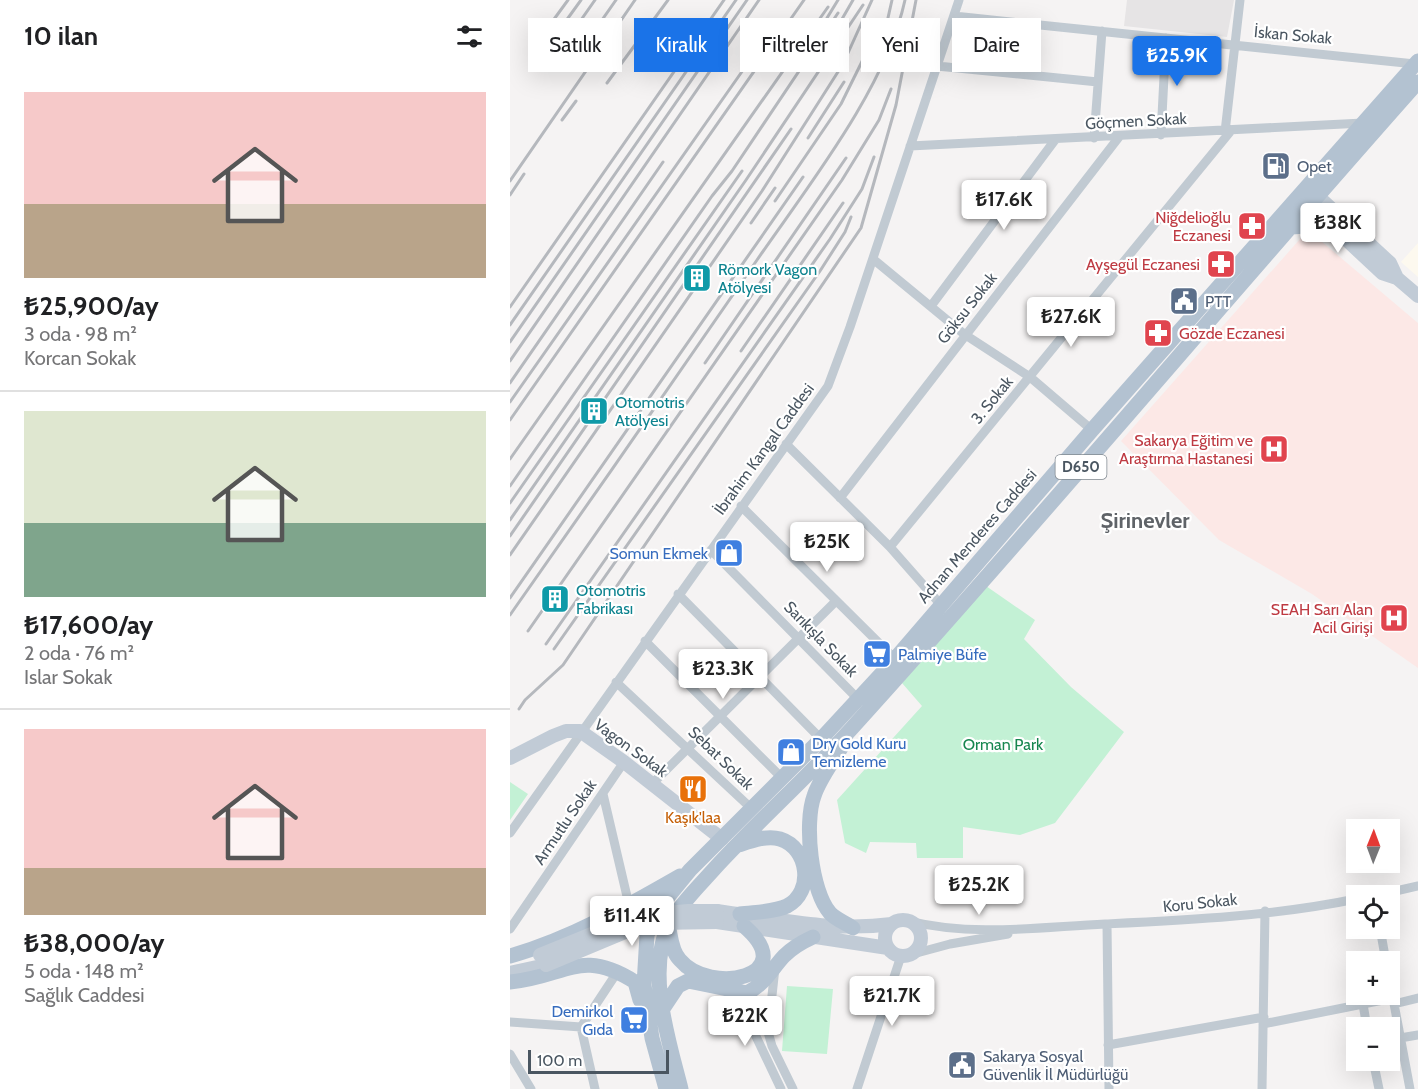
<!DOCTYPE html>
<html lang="tr">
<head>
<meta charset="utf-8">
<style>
	:root { --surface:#fff; --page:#f2f2f2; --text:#202124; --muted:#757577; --line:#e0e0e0; --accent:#1a73e8 }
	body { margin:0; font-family:Cabin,sans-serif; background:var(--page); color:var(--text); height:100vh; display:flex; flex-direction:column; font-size:22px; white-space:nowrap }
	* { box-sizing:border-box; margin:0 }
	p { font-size:20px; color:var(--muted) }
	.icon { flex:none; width:33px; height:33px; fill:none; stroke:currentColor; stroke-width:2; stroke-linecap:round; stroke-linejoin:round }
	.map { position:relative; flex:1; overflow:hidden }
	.drawer { display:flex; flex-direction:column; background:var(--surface); width:510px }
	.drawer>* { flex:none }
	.top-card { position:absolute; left:18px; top:18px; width:570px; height:54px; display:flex; gap:12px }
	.needle { width:39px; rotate:1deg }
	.tools { position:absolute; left:836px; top:819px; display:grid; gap:12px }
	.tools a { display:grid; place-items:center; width:54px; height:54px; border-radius:0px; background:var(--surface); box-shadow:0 6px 24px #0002; font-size:30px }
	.scale { position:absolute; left:18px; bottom:15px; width:141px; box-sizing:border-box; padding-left:6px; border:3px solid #4a5661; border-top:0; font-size:16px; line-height:21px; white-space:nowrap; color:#4a5661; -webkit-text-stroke:4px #fff; paint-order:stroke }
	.price { position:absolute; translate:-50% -51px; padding:0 14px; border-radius:6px; background:#fff; color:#222; font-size:20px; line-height:39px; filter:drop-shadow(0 2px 3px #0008) }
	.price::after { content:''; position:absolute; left:50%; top:36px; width:18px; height:14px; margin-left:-9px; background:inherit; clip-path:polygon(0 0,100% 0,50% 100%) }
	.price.current { background:var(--accent); color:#fff }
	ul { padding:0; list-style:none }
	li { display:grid; align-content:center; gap:12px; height:318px; padding:0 24px }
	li+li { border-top:2px solid var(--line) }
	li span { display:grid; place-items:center; height:186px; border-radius:0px; color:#555 }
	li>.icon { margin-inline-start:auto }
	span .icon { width:108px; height:108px; fill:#fffc; stroke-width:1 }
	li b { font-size:26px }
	h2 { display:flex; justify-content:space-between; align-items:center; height:72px; padding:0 24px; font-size:26px }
	.chip { padding:0 21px; border-radius:0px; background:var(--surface); box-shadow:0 6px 24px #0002; font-size:21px; line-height:54px }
	.chip.current { background:var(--accent); color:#fff }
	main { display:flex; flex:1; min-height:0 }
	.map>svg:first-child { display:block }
	.commercial { fill:#fdf9ef }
	.education { fill:#e6e4e5 }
	.medical { fill:#fce8e6 }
	.green { fill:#c3f1d5 }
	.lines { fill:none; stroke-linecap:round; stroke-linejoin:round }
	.street { stroke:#c1cad2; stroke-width:9 }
	.secondary { stroke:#c1cbd6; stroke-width:14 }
	.primary { stroke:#b3c2d1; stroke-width:15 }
	.rail { stroke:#b5b8bd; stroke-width:3 }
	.secondary-bridge { stroke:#c1cbd6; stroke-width:14 }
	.labels { text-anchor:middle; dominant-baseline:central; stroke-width:4.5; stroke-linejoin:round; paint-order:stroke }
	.shield { fill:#fff; stroke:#808990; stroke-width:1.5 }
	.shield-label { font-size:15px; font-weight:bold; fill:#4a5661 }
	.street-label { font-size:16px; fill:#4a5661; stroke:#fff }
	.service-label { font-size:16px; fill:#4e5e75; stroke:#fff; text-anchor:start }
	.health-label { font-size:16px; fill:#be3a42; stroke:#fff; text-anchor:end }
	.culture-label { font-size:16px; fill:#0d838f; stroke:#fff; text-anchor:start }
	.shop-label { font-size:16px; fill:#366cbe; stroke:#fff; text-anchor:end }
	.park-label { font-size:16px; fill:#17864f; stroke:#fff }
	.food-label { font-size:16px; fill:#c56008; stroke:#fff }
	.district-label { font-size:22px; font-weight:bold; fill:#5f6368; stroke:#fff }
</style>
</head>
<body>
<main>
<section class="drawer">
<h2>10 ilan<svg class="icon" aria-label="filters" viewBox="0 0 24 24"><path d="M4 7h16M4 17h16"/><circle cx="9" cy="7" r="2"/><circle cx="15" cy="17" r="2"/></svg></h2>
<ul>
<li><span style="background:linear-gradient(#f6c9c9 60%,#b9a48a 0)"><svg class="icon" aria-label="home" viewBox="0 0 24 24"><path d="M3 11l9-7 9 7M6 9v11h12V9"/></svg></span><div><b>₺25,900/ay</b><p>3 oda · 98 m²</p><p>Korcan Sokak</p></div></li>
<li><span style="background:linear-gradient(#dfe7d0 60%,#7fa58c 0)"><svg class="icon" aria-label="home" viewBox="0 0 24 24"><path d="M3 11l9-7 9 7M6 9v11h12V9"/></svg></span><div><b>₺17,600/ay</b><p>2 oda · 76 m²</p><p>Islar Sokak</p></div></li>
<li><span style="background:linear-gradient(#f6c9c9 75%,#b9a48a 0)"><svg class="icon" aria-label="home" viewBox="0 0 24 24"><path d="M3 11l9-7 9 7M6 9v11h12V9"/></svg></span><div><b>₺38,000/ay</b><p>5 oda · 148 m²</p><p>Sağlık Caddesi</p></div></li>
</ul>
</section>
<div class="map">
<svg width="908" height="1089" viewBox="0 0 908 1089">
	<rect width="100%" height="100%" fill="#f5f3f3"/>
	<path class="commercial" d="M908 243V277L891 262Z"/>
	<path class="education" d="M617 0H724L717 37 614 26Z"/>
	<path class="medical" d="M798 230 908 323V668L802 594 709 540 611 441Z"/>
	<path class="green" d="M476 586 525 620 514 639 561 687 614 732 545 823 510 835 453 827V858H407L406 843 360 842 356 853 335 843 327 800 412 706 392 683Z
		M0 782 18 794 0 820Z
		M277 986 323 989 317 1054 272 1051Z"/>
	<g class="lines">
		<path class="street" d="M444 16 905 64
			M427 66 588 82
			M715 132 730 0
			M651 135 656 38
			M584 138 592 31
			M400 146 853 123
			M363 259 454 334 520 377 582 430
			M421 306 545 140
			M276 444 380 547 431 605
			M330 498 609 137
			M231 506 385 659
			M380 547 720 132
			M201 550 348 699
			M168 594 311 739
			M135 641 272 778
			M106 682 242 809
			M142 784 326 601
			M93 794 119 905
			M0 833 318 386 340 327 449 0
			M864 896 908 886
			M399 921C463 937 530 927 595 924 678 920 764 916 846 899
			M597 924 599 1089
			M870 928 876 962
			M0 929 114 762
			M403 954 440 944 498 934
			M265 968 258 1032 262 1046 283 1089
			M879 977 900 1089
			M237 993 242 1028 271 1089
			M853 1004 857 1028
			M884 1004 908 998
			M0 1022 71 1027 108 971
			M753 1024 883 998
			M71 1027 85 1089
			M890 1038 908 1035
			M598 1045 754 1017
			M0 1054 21 1089
			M863 1060 869 1089
			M347 1089 391 956
			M752 1089 755 911"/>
		<path class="secondary" d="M801 190 880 263 887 278
			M793 199 872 273 887 278 908 296
			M0 758 43 736 56 731H70L114 762 212 839
			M207 911C266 919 322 932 382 924
			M375 938a18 18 0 1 1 36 0a18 18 0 1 1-36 0Z
			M207 922 378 948
			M0 973 36 965"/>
		<path class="primary" d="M782 227 808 225 834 238
			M331 748C322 763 309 780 304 796 294 823 301 891 320 913 325 919 336 923 343 928
			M229 845C241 841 257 835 270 839 299 848 304 892 277 906 265 912 244 912 230 914
			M159 929C161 939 162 952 170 960 200 996 293 977 234 926
			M0 956C60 939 116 907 170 876
			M0 982C56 977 70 947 125 982L130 1000
			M152 1010 168 986 178 981 237 993C255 984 261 970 274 956 283 947 292 942 303 937
			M156 1089 142 1038 134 985 137 935 149 908 180 870 311 739 385 659 582 430 908 61
			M171 1089C159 1041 135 970 160 923 171 903 190 885 205 868 249 820 298 777 342 728 534 516 718 296 908 82"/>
		<path class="rail" d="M317 18 328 0
			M328 26 343 0
			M31 37 58 0
			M40 43 71 0
			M371 49 382 0
			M50 50 85 0
			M64 60 106 0
			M97 83 158 0
			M52 120 66 101
			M298 138 334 82
			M0 181 125 0
			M0 195 14 174
			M265 201 331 104 372 21
			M241 223 265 188
			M0 307 214 0
			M0 325 226 0
			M0 342 237 0
			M231 351 333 203
			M0 361 249 0
			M195 363 336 158
			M0 383 153 162
			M0 402 238 63
			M0 420 294 0
			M0 459 318 7
			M0 486 202 196 222 171 328 13
			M0 503 232 171
			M0 520 236 180 353 5
			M0 536 281 129
			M0 555 252 191 333 64 362 0
			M0 598 293 177
			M0 615C83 497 165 379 247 260 298 186 376 88 395 0
			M18 631 332 180 369 120 381 89
			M36 644 320 239 352 189 364 157
			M44 649 310 271 335 232 341 217
			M9 709 15 700 53 665 351 228 386 105 406 0"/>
		<path class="secondary-bridge" d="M30 955 126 916 178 911H207
			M36 965 115 932 147 923 207 922"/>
	</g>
	<defs>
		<g id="fuel-square" transform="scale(1.5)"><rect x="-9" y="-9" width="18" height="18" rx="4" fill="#5c6f8a" stroke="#fff"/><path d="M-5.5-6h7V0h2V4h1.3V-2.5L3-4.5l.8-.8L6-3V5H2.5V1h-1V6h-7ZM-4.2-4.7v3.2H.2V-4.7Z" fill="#fff"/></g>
		<g id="pharmacy-square" transform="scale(1.5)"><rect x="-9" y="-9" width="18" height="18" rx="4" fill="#e0444e" stroke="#fff"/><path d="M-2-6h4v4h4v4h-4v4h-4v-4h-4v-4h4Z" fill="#fff"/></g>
		<g id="building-square" transform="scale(1.5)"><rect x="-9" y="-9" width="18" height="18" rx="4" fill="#0f9aa8" stroke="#fff"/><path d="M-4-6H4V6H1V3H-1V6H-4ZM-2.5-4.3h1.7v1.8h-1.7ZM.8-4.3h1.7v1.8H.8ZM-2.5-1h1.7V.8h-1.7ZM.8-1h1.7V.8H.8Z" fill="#fff"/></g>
		<g id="civic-square" transform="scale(1.5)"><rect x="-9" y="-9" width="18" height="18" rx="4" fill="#5c6f8a" stroke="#fff"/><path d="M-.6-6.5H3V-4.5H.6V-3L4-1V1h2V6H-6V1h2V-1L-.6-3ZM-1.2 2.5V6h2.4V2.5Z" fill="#fff"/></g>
		<g id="hospital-square" transform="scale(1.5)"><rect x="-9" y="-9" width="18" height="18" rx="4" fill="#e0444e" stroke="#fff"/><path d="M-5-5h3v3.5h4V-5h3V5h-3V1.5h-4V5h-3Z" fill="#fff"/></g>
		<g id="shop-square" transform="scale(1.5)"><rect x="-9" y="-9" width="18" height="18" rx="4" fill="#3f7fe0" stroke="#fff"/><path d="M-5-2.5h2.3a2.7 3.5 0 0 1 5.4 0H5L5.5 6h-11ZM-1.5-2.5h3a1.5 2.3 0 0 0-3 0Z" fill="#fff"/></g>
		<g id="supermarket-square" transform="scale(1.5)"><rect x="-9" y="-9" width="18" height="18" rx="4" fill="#3f7fe0" stroke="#fff"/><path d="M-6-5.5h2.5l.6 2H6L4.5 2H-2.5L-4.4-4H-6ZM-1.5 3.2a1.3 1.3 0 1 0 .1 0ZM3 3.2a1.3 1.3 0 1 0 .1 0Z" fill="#fff"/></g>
		<g id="restaurant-square" transform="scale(1.5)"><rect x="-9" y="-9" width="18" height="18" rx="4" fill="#e8710a" stroke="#fff"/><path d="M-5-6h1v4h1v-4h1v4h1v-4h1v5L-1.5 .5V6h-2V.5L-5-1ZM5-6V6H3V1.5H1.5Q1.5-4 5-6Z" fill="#fff"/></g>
	</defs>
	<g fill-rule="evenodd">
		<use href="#fuel-square" x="766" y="166"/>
		<use href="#pharmacy-square" x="742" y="226"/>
		<use href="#pharmacy-square" x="711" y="264"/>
		<use href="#building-square" x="187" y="278"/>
		<use href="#civic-square" x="674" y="301"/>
		<use href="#pharmacy-square" x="648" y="333"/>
		<use href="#building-square" x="84" y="411"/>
		<use href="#hospital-square" x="764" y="449"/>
		<use href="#shop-square" x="219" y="553"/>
		<use href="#building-square" x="45" y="599"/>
		<use href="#hospital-square" x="884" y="618"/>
		<use href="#supermarket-square" x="367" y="654"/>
		<use href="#shop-square" x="281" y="752"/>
		<use href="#restaurant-square" x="183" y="789"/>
		<use href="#supermarket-square" x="124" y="1020"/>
		<use href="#civic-square" x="452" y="1065"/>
	</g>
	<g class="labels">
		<rect class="shield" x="545.5" y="455" width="51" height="24" rx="4.5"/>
		<g class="shield-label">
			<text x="571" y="467">D650</text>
		</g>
		<g class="street-label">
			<text transform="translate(783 35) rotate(5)">İskan Sokak</text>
			<text transform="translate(626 121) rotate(-3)">Göçmen Sokak</text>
			<text transform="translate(457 308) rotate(-52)">Göksu Sokak</text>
			<text transform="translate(482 400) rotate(-51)">3. Sokak</text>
			<text transform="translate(254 449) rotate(-54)">İbrahim Kangal Caddesi</text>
			<text transform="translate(467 536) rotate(-49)">Adnan Menderes Caddesi</text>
			<text transform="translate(311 639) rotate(46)">Sarıkışla Sokak</text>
			<text transform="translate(121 748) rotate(36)">Vagon Sokak</text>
			<text transform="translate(211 758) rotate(44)">Sebat Sokak</text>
			<text transform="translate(55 822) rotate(-56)">Armutlu Sokak</text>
			<text transform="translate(690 903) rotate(-6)">Koru Sokak</text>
		</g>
		<g class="service-label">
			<text x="787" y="166">Opet</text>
			<text x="695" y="301">PTT</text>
			<text x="473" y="1056">Sakarya Sosyal<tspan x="473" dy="18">Güvenlik İl Müdürlüğü</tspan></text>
		</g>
		<g class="health-label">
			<text x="721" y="217">Niğdelioğlu<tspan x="721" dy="18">Eczanesi</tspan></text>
			<text x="690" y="264">Ayşegül Eczanesi</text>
			<text x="669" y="333" text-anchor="start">Gözde Eczanesi</text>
			<text x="743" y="440">Sakarya Eğitim ve<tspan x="743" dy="18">Araştırma Hastanesi</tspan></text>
			<text x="863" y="609">SEAH Sarı Alan<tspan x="863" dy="18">Acil Girişi</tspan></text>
		</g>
		<g class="culture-label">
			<text x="208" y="269">Römork Vagon<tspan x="208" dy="18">Atölyesi</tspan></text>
			<text x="105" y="402">Otomotris<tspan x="105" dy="18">Atölyesi</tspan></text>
			<text x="66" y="590">Otomotris<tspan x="66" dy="18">Fabrikası</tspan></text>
		</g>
		<g class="shop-label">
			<text x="198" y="553">Somun Ekmek</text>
			<text x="388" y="654" text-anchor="start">Palmiye Büfe</text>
			<text x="302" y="743" text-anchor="start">Dry Gold Kuru<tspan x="302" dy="18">Temizleme</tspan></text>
			<text x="103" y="1011">Demirkol<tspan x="103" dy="18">Gıda</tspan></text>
		</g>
		<g class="park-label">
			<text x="493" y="744">Orman Park</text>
		</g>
		<g class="food-label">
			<text x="183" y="817">Kaşık'laa</text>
		</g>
		<g class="district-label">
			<text x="635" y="520">Şirinevler</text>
		</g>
	</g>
</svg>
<div class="tools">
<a><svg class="needle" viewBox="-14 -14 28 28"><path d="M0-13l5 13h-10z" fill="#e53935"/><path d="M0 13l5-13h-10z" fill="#757577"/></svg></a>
<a><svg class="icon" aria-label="locate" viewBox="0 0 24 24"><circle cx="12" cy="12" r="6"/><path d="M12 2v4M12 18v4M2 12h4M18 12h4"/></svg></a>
<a>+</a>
<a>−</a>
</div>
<div class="scale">100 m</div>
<b class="price current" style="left:667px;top:87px">₺25.9K</b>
<b class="price" style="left:494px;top:231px">₺17.6K</b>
<b class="price" style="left:828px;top:254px">₺38K</b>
<b class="price" style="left:561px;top:348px">₺27.6K</b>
<b class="price" style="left:317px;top:573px">₺25K</b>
<b class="price" style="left:213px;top:700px">₺23.3K</b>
<b class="price" style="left:469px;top:916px">₺25.2K</b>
<b class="price" style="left:122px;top:947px">₺11.4K</b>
<b class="price" style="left:382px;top:1027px">₺21.7K</b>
<b class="price" style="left:235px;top:1047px">₺22K</b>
<div class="top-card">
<a class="chip">Satılık</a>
<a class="chip current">Kiralık</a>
<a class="chip">Filtreler</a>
<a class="chip">Yeni</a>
<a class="chip">Daire</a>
</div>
</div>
</main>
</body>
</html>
